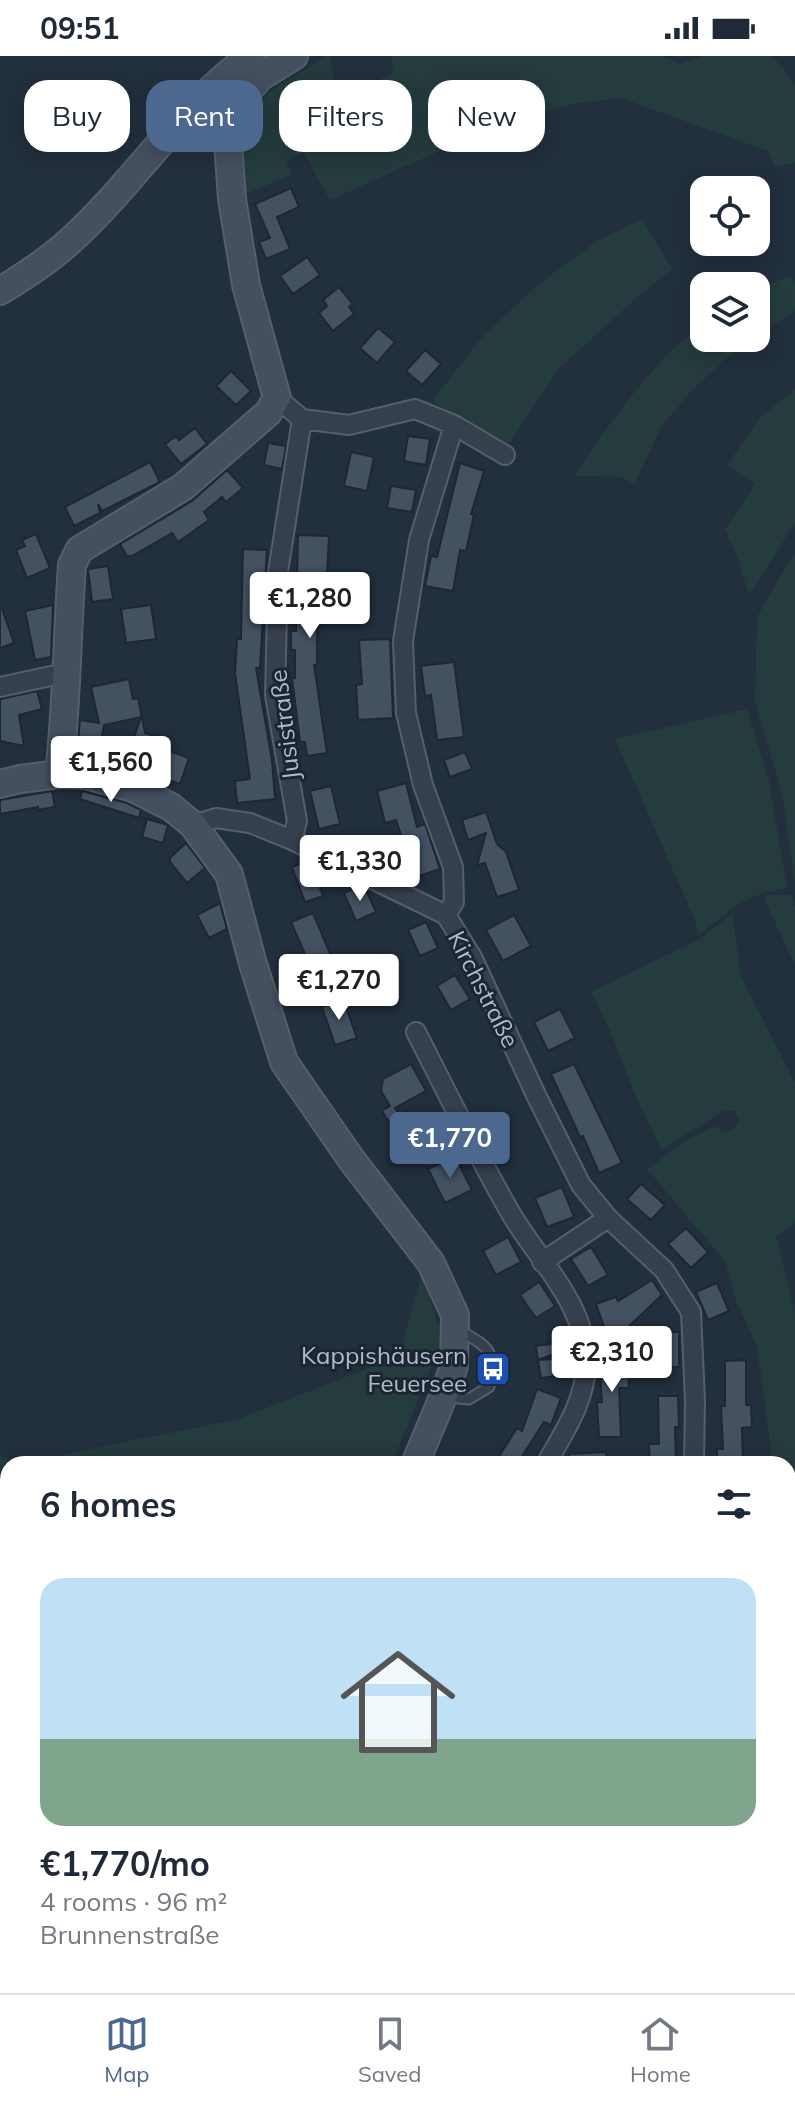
<!DOCTYPE html>
<html lang="en">
<head>
<meta charset="utf-8">
<style>
	:root { --surface:#fff; --page:#f2f2f3; --text:#1f2937; --muted:#747a83; --line:#e0e1e3; --accent:#4d688f }
	body { margin:0; font-family:Mulish,sans-serif; background:var(--page); color:var(--text); height:100vh; display:flex; flex-direction:column; font-size:30px; white-space:nowrap }
	* { box-sizing:border-box; margin:0 }
	p { font-size:26px; color:var(--muted) }
	.icon { flex:none; width:44px; height:44px; fill:none; stroke:currentColor; stroke-width:2; stroke-linecap:round; stroke-linejoin:round }
	.map { position:relative; flex:1; overflow:hidden }
	.side { position:absolute; left:0px; top:1400px; width:796px; height:538px; display:flex; flex-direction:column; background:var(--surface); border-radius:24px 24px 0 0; box-shadow:0 4px 20px #0003 }
	.side>* { flex:none }
	.guide { position:absolute; left:24px; top:24px; width:748px; height:72px; display:flex; gap:16px }
	.fabs { position:absolute; left:690px; top:120px; display:grid; gap:16px }
	.fabs a { display:grid; place-items:center; width:80px; height:80px; border-radius:16px; background:var(--surface); box-shadow:0 4px 20px #0003; font-size:40px }
	.price { position:absolute; translate:-50% -68px; padding:0 18px; border-radius:8px; background:#fff; color:#222; font-size:26px; line-height:52px; filter:drop-shadow(0 2px 4px #0008) }
	.price::after { content:''; position:absolute; left:50%; top:48px; width:24px; height:18px; margin-left:-12px; background:inherit; clip-path:polygon(0 0,100% 0,50% 100%) }
	.price.active { background:var(--accent); color:#fff }
	ul { padding:0; list-style:none }
	li { display:grid; align-content:center; gap:16px; height:424px; padding:0 40px }
	li+li { border-top:2px solid var(--line) }
	li span { display:grid; place-items:center; height:248px; border-radius:24px; color:#555 }
	li>.icon { margin-inline-start:auto }
	span .icon { width:144px; height:144px; fill:#fffc; stroke-width:1 }
	li b { font-size:34px }
	h2 { display:flex; justify-content:space-between; align-items:center; height:96px; padding:0 40px; font-size:34px }
	.chip { padding:0 28px; border-radius:24px; background:var(--surface); box-shadow:0 4px 20px #0003; font-size:28px; line-height:72px }
	.chip.active { background:var(--accent); color:#fff }
	.status { display:flex; justify-content:space-between; align-items:center; height:56px; padding:0 40px; background:var(--surface); direction:ltr }
	.status svg { height:22px; fill:currentColor }
	.tabs { display:flex; justify-content:space-around; align-items:center; height:112px; border-top:2px solid var(--line); background:var(--surface); font-size:22px; color:var(--muted) }
	.tabs a { display:grid; justify-items:center; gap:4px }
	.tabs .active { color:var(--accent) }
	.map>svg:first-child { display:block }
	.green { fill:#243c3e }
	.building { fill:#435161; stroke:#1e2734; stroke-width:2 }
	.lines { fill:none; stroke-linecap:round; stroke-linejoin:round }
	.lane-casing { stroke:#555e6b; stroke-width:13 }
	.street-casing { stroke:#555e6b; stroke-width:22 }
	.secondary-casing { stroke:#555e6b; stroke-width:30 }
	.lane { stroke:#36404d; stroke-width:9 }
	.street { stroke:#36404d; stroke-width:18 }
	.secondary { stroke:#444f60; stroke-width:26 }
	.labels { text-anchor:middle; dominant-baseline:central; stroke-width:6; stroke-linejoin:round; paint-order:stroke }
	.street-label { font-size:24px; fill:#b2bbc8; stroke:#1c2532 }
	.poi-label { font-size:24px; fill:#b2bbc8; stroke:#1c2532; text-anchor:end }
</style>
</head>
<body>
<div class="status"><b>09:51</b><svg viewBox="0 0 49 12"><path d="M0 12V9h3v3zM5 12V6h3v6zM10 12V3h3v9zM15 12V0h3v12zM26 1h20v11H26zM47 4h2v5h-2z"/></svg></div>
<div class="map">
<svg width="795" height="1937" viewBox="0 0 795 1937">
	<rect width="100%" height="100%" fill="#222f3d"/>
	<path class="green" d="M327 0H329L339 41 394 17 391 0H662L680 8 704 0H773L795 29V107L775 111 768 95 621 42 573 48 511 63 330 144 303 96 286 107 293 118 241 140 242 73 268 37Z
		M642 163 672 213 640 239 558 313 507 391 432 345 483 280 540 227 599 184Z
		M787 220 795 225V255L756 281V236Z
		M704 267V282H755L726 303 693 333 662 370 634 428 621 421 574 420C612 364 649 309 704 267Z
		M795 333V467L749 539 737 501 725 473 755 428 727 409 759 363Z
		M795 495V827L783 742 755 645 757 561Z
		M747 653 769 725 787 832C747 837 728 855 698 880L695 864 615 683Z
		M769 839H791L795 851V909L763 841Z
		M732 857 741 920 795 1027V1167L776 1180 795 1258V1428H788V1408H771L770 1386 757 1291 736 1245 725 1205 647 1113 689 1083 716 1070 723 1076 733 1074 740 1065 735 1055 723 1054C704 1070 681 1079 662 1095L635 1039 611 977 591 936 700 883Z
		M422 1216 442 1283 392 1408H17L238 1363 399 1300Z
		M0 1398 13 1408H8V1930H101L97 1937H0Z
		M724 1930H782L795 1935V1937H721Z"/>
	<path class="building" d="M291 132 299 151 277 161 290 193 266 203 259 186 270 182 255 148Z
		M307 201 320 219 293 238 280 220Z
		M339 231 353 248 349 251 354 258 333 275 319 257 327 250 323 244Z
		M378 272 395 286 377 307 360 292Z
		M425 294 441 308 422 329 406 315Z
		M231 315 251 335 236 349 216 330Z
		M195 372 207 388 181 408 165 388 176 380 179 384Z
		M408 380 430 383 426 409 404 405Z
		M268 387 286 390 282 413 264 409Z
		M351 396 374 401 367 435 344 430Z
		M150 406 160 426 102 455 98 448 100 457 74 470 65 451Z
		M460 407 484 415 471 458 474 459 466 495 460 494 453 535 425 530 431 500 437 501Z
		M227 414 243 432 226 446 222 441 204 456 209 464 178 486 172 477 132 500H127L120 488 192 445Z
		M391 430 416 434 412 456 387 452Z
		M36 478 50 512 27 522 16 494 25 490 22 484Z
		M298 479 329 480 327 519 317 518 316 552H342L341 567 317 565V609H314L327 697 307 700 305 686H300L292 622H295V594H291V575H296Z
		M243 493 267 494 260 612H256L272 704 275 743 237 747 235 725 250 723 235 617 237 583H241Z
		M108 510 113 543 92 546 88 513Z
		M53 549 51 601 35 604 25 555Z
		M151 549 156 583 126 587 121 553Z
		M0 553H2L14 587 0 592Z
		M390 583 393 662 358 664 356 629 362 628 359 584Z
		M454 606 464 681 437 684 431 639 425 640 421 610Z
		M129 623 133 643 138 642 145 677 158 681 155 690 189 702 180 728 146 716 145 720 123 713 141 661 104 669 98 703 77 699 80 664 99 667 91 631Z
		M37 635 42 653 19 659 24 690 0 685V643Z
		M465 696 472 713 450 721 444 704Z
		M406 727 417 771 425 768 440 813 419 820 413 802 409 803 396 764 385 767 377 735Z
		M331 730 340 768 319 773 310 735Z
		M52 735 55 751 38 754V751L0 758V744Z
		M82 735 127 747 141 754 139 762 80 743Z
		M486 756 497 788 506 796 519 834 497 841 485 807 477 809 486 777 468 784 462 764Z
		M147 763 168 769 163 787 142 781Z
		M186 787 205 812 187 827 170 806V802Z
		M308 805 311 807 323 840 305 846 292 811Z
		M359 830 366 834 376 856 356 865 344 837Z
		M220 847 227 873 209 882 197 859Z
		M313 857 332 902 311 912 291 866Z
		M514 859 531 890 503 905 486 874Z
		M426 866 438 892 420 900 408 874Z
		M455 919 470 943 451 954 437 930Z
		M343 943 357 982 335 989 322 951Z
		M560 953 575 982 548 995 534 966Z
		M411 1008 426 1035 395 1052 401 1062 390 1068 382 1055 390 1050 381 1035 383 1023Z
		M574 1008 622 1107 599 1117 583 1080 580 1081 551 1018Z
		M455 1100 472 1134 445 1147 428 1113Z
		M641 1128 665 1149 651 1164 627 1143Z
		M562 1131 574 1161 547 1171 535 1142Z
		M686 1172 708 1196 691 1212 668 1188Z
		M508 1181 521 1206 496 1219 483 1195Z
		M591 1191 608 1219 588 1230 571 1203Z
		M652 1224 662 1239 627 1272 607 1279 596 1248 616 1241 618 1245Z
		M539 1226 555 1250 536 1262 520 1239Z
		M717 1227 729 1255 708 1264 696 1236Z
		M656 1276H679V1311H656Z
		M571 1285 573 1291 538 1304 536 1290Z
		M627 1298 629 1332H619L621 1381H599L597 1346H602L599 1300Z
		M568 1302 570 1318 541 1322 538 1304Z
		M746 1304V1349H751L752 1371 742 1372 743 1408H717V1393H723L721 1350H725V1305Z
		M537 1333 561 1342 551 1369 544 1366 517 1408H494L517 1372 522 1375Z
		M658 1340H678L679 1371H675L676 1408H650L649 1388H659Z
		M606 1396 607 1408H569V1398Z"/>
	<g class="lines">
		<g class="lane-casing">
			<path id="lane" d="M447 1341 469 1343 489 1331C497 1293 488 1291 457 1273
				M632 1930 643 1937"/>
		</g>
		<g class="street-casing">
			<path id="street" d="M277 342 302 363 349 369 415 353 454 369 505 399
				M0 631 65 617
				M193 769 216 762 250 767 292 784 446 859 472 901 536 1039 581 1129 608 1162 664 1214 691 1256 695 1345 694 1408
				M292 784 297 765 275 639 278 516 302 363
				M446 859 454 846 453 811 423 729 406 657 403 585 419 484 454 369
				M416 976C447 1036 476 1097 510 1156 537 1203 587 1248 586 1307 586 1344 564 1376 546 1408
				M542 1206 608 1162
				M788 1703 795 1698
				M788 1823 795 1811"/>
		</g>
		<g class="secondary-casing">
			<path id="secondary" d="M0 235C25 220 49 204 70 185 135 126 180 51 251 0
				M59 718C67 649 67 579 72 509L79 494 183 431 268 357 277 342 246 229 232 143 228 87 233 60 245 39 260 21 294 0
				M0 728 20 723 59 718 86 719 133 732 171 751 193 769 229 818 253 908 284 1006 351 1103 431 1207 455 1259 454 1310 443 1341 415 1408
				M547 1930 550 1937"/>
		</g>
		<use href="#lane" class="lane"/>
		<use href="#street" class="street"/>
		<use href="#secondary" class="secondary"/>
	</g>
	<defs>
		<g id="bus-square" transform="scale(1.8)"><rect x="-9" y="-9" width="18" height="18" rx="4" fill="#1a4fb4" stroke="#1c2532"/><path d="M-5-6H5V4H4V6H2V4H-2V6H-4V4H-5ZM-3.5-4V0h7V-4ZM-3.5 1.2v1.5H-2V1.2ZM2 1.2v1.5H3.5V1.2Z" fill="#fff"/></g>
	</defs>
	<g fill-rule="evenodd">
		<use href="#bus-square" x="493" y="1313"/>
	</g>
	<g class="labels">
		<g class="street-label">
			<text transform="translate(284 669) rotate(-97)">Jusistraße</text>
			<text transform="translate(484 933) rotate(63)">Kirchstraße</text>
		</g>
		<g class="poi-label">
			<text x="467" y="1299">Kappishäusern<tspan x="467" dy="28">Feuersee</tspan></text>
		</g>
	</g>
</svg>
<div class="fabs">
<a><svg class="icon" aria-label="locate" viewBox="0 0 24 24"><circle cx="12" cy="12" r="6"/><path d="M12 2v4M12 18v4M2 12h4M18 12h4"/></svg></a>
<a><svg class="icon" aria-label="layers" viewBox="0 0 24 24"><path d="M12 4l9 5-9 5-9-5zM3 14l9 5 9-5"/></svg></a>
</div>
<b class="price" style="left:310px;top:584px">€1,280</b>
<b class="price" style="left:111px;top:748px">€1,560</b>
<b class="price" style="left:360px;top:847px">€1,330</b>
<b class="price" style="left:339px;top:966px">€1,270</b>
<b class="price active" style="left:450px;top:1124px">€1,770</b>
<b class="price" style="left:612px;top:1338px">€2,310</b>
<div class="guide">
<a class="chip">Buy</a>
<a class="chip active">Rent</a>
<a class="chip">Filters</a>
<a class="chip">New</a>
</div>
<section class="side">
<h2>6 homes<svg class="icon" aria-label="filters" viewBox="0 0 24 24"><path d="M4 7h16M4 17h16"/><circle cx="9" cy="7" r="2"/><circle cx="15" cy="17" r="2"/></svg></h2>
<ul>
<li><span style="background:linear-gradient(#bfe0f5 65%,#7fa58c 0)"><svg class="icon" aria-label="home" viewBox="0 0 24 24"><path d="M3 11l9-7 9 7M6 9v11h12V9"/></svg></span><div><b>€1,770/mo</b><p>4 rooms · 96 m²</p><p>Brunnenstraße</p></div></li>
</ul>
</section>
</div>
<nav class="tabs">
<a class="active"><svg class="icon" aria-label="map" viewBox="0 0 24 24"><path d="M3 6l6-2 6 2 6-2v14l-6 2-6-2-6 2zM9 4v14M15 6v14"/></svg>Map</a>
<a><svg class="icon" aria-label="saved" viewBox="0 0 24 24"><path d="M7 4h10v16l-5-4-5 4z"/></svg>Saved</a>
<a><svg class="icon" aria-label="home" viewBox="0 0 24 24"><path d="M3 11l9-7 9 7M6 9v11h12V9"/></svg>Home</a>
</nav>
</body>
</html>
